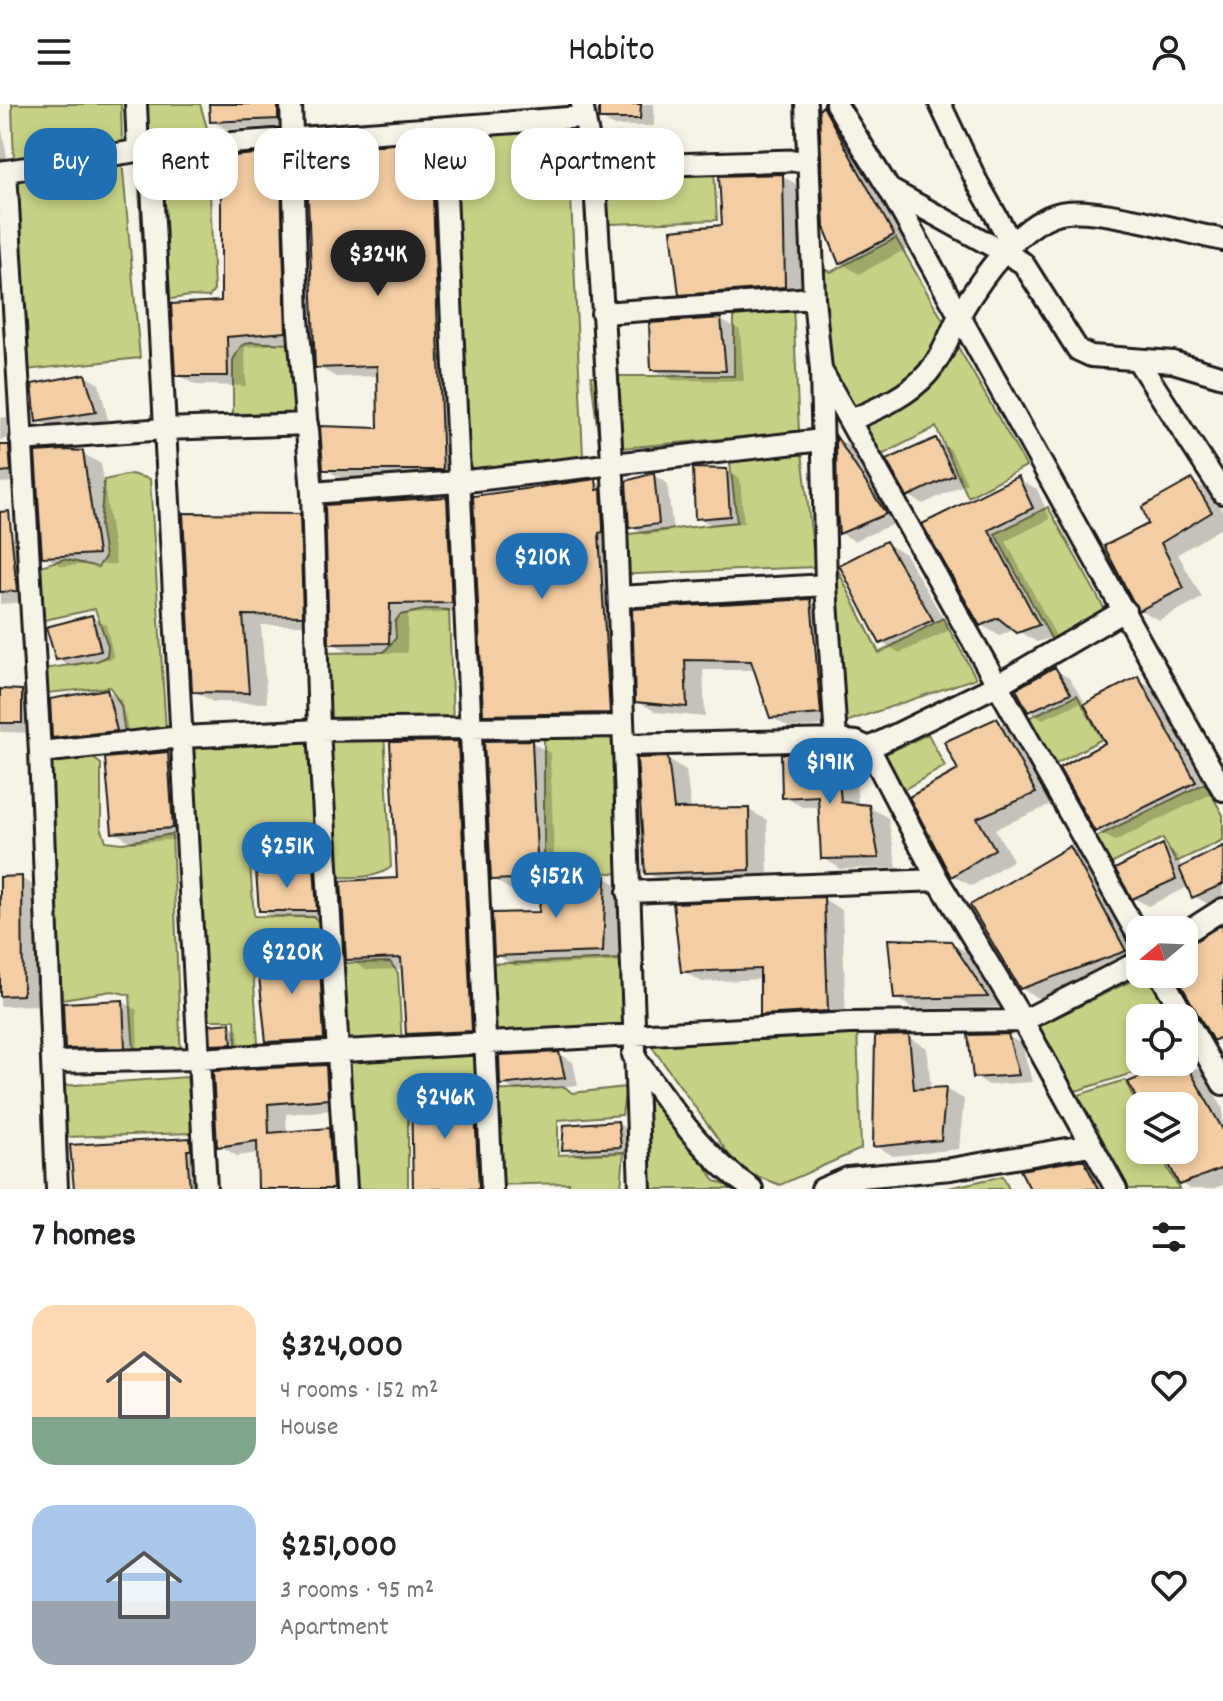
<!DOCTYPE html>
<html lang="en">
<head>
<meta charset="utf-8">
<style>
	:root { --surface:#fff; --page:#f6f6f6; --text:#202124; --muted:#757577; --accent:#1f6fb2 }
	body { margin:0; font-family:Dekko,sans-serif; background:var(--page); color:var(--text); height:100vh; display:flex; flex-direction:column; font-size:30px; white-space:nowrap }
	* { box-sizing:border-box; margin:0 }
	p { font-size:26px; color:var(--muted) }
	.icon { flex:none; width:44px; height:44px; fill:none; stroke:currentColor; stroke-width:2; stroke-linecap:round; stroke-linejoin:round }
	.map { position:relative; height:1085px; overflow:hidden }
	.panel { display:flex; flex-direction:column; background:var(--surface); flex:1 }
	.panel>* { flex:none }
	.hud { position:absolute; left:24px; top:24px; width:800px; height:72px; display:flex; gap:16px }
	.needle { width:52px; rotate:251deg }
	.buttons { position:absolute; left:1126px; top:812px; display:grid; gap:16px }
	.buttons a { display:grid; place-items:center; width:72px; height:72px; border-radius:16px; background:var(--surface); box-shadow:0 4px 12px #0003; font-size:40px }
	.price { position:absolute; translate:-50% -68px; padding:0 18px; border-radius:28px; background:var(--accent); color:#fff; font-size:26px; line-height:52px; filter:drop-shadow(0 2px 4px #0008) }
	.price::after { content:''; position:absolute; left:50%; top:48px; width:24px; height:18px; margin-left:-12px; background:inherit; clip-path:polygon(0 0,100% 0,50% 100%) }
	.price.on { background:#222; color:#fff }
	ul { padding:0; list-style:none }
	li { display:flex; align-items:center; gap:24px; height:200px; padding:0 32px }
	li span { display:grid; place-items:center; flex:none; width:224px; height:160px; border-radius:24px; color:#555 }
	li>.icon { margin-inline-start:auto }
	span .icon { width:96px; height:96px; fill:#fffc; stroke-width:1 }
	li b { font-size:34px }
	h2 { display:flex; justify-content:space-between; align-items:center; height:96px; padding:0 32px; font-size:34px }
	.tag { padding:0 28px; border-radius:24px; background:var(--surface); box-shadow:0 4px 12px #0003; font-size:28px; line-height:72px }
	.tag.on { background:var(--accent); color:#fff }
	header { display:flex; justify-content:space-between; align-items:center; height:104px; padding:0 32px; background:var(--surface); font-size:36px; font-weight:600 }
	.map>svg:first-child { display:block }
	.green { fill:#c7d185; stroke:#727650; stroke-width:2 }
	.shadow { fill:#0003 }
	.building { fill:#f3cda3; stroke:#1c1c1c; stroke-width:2 }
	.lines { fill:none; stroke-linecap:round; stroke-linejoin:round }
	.minor-casing { stroke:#1c1c1c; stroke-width:26 }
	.minor { stroke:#f7f3e8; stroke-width:20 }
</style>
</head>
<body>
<header><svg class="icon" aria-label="menu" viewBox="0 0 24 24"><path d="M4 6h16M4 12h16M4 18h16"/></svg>Habito<svg class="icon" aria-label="person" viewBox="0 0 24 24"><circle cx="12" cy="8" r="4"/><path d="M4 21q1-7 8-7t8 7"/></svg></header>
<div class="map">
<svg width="1223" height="1085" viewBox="0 0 1223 1085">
	<rect width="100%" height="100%" fill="#f7f3e8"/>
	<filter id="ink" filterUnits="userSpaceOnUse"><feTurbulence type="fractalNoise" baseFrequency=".0125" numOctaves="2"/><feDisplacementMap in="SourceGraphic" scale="16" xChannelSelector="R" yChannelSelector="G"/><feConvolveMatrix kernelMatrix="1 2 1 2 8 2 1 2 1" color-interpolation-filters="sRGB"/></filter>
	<g filter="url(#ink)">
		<path class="green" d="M12 0H121L122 42 14 60Z
			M134 0H200L210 34 137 42Z
			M567 8 583 352 454 368 446 20Z
			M215 43 209 65 214 186 209 193 190 192 146 199 137 51Z
			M713 48 717 116 585 121 583 53Z
			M122 56 140 254 26 266 17 73Z
			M800 109 814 134 820 163 831 168 896 134 1026 362 968 393 936 323 876 354 813 243Z
			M793 201 799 328 600 346 591 272H734V206Z
			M250 238 289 240 297 309 233 310V256L241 242Z
			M802 348 815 463 610 471 611 432 737 418 729 351Z
			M131 370 150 375 166 626 125 630 121 602 110 583 46 589 43 565 97 557 107 552 108 542 95 505 40 517 37 463 64 455 98 463 105 453 100 422 104 376Z
			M1048 403 1109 513 1054 540 995 430Z
			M828 446 879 549 943 514 976 574 846 618Z
			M429 505 449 506 453 619 320 620 319 549 384 548 396 534 395 518 400 511Z
			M1077 591 1102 635 1045 666 1020 618Z
			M311 628 316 757 273 753 250 761 254 812 314 813C324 823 328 829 321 843L252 850 259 955 237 957 235 916H195L178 636Z
			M384 628 391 763C376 776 348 773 329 773L319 629Z
			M611 628 620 770 544 763V630Z
			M928 630 945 662 894 691 877 654Z
			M93 654 101 660V723L106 737 123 739 172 730 181 957 134 948 130 891 112 887 62 895 50 658Z
			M1205 679 1223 711V736L1176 758 1163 734 1099 766 1086 738Z
			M625 855 628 924 484 933 481 860Z
			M390 858 398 869 402 942 342 945 339 859Z
			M1145 870 1176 914H1140V958H1168L1066 990 1035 924Z
			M857 922 861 1045 780 1081 740 1066 650 940Z
			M475 942 478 982 444 981 408 988V1085H350L343 952Z
			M638 956 715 1077 737 1085H637Z
			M187 973 193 1029 64 1033 61 982Z
			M1125 976 1140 1007V1046H1158L1179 1085H1120L1069 994Z
			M565 983 572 989 626 983 622 1011 558 1016V1051L624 1048 621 1085H569V1079L493 1081 490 987Z
			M1003 1072 1009 1085H944Z"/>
		<path class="shadow" d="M211 0H291L292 22 226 25 212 17Z
			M601 0H654V22H614L601 14Z
			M824 4 842 15 912 142 859 170 841 159Z
			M0 15 10 69 15 163 0 164Z
			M430 39 449 50 461 376H344L325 365 380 326 379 272 336 273 317 262Z
			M279 50 298 61 304 238 245 243 246 282 196 281 177 271 223 199Z
			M782 72 801 83 803 193 699 200 680 189Z
			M721 216 740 226 744 277 672 276 653 265Z
			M85 272 99 280 108 316 51 324 37 316Z
			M7 313 25 324 26 332 0 336V314Z
			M838 335 849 342 898 418 854 437 841 429Z
			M936 337 950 345 967 379 923 400 909 392Z
			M0 343 27 354 29 377 0 379Z
			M82 349 101 360 116 460 62 462 44 452Z
			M726 367 740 375 744 419 711 421 697 413Z
			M653 371 667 379 673 427 645 431 631 423Z
			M1018 375 1037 385 1050 415 1006 437 1056 532 1037 538 1015 525 1000 532 981 521 925 421Z
			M595 377 614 388 628 619 504 620 485 610Z
			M1192 377 1211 388 1223 408V423L1178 450 1202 494 1159 516 1140 506 1150 421Z
			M447 395 465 405 470 508 408 510 407 549H350L331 538Z
			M299 412 318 422 321 521H261L267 599 213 598 194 587Z
			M11 432 30 443 35 497 0 500V433Z
			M886 439 905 450 950 526 900 549 881 538Z
			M810 497 829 508 839 620 790 624 771 613 756 566H703L705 613 656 608 637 597 634 507Z
			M92 513 106 521 114 554 71 563 57 555Z
			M1055 566 1069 574 1084 597 1043 615 1029 607Z
			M1137 575 1156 586 1213 689 1115 737 1096 727Z
			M0 587 21 588 40 598V629L0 628Z
			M107 587 121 595 130 634 68 640 54 632Z
			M997 616 1015 627 1053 700 995 725 1013 756 972 782 953 772 961 667Z
			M531 638 550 649 555 774H606L624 785 622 858 515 862 496 851 541 810 543 785 511 786 493 775Z
			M458 639 477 650 490 937 427 940 408 929 404 865 366 866 348 855 399 776Z
			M168 650 186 660 192 734 133 739 114 728Z
			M836 651 855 662 858 702 869 703 888 714 897 764 841 765 823 754 821 703H802L784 693Z
			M667 655 686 666 691 706H749L767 716 768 775 666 779 647 769Z
			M1162 742 1176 750 1182 765 1223 744V793L1208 800 1194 792 1190 782 1148 802 1134 794Z
			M1070 744 1089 755 1140 851V859L1040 895 1021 884Z
			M314 764 327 772 330 814H275L261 806Z
			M21 774 40 785 41 901 0 902V775Z
			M823 795 842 806 846 917 781 921 762 910V875L702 878 683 867Z
			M1223 823V940L1215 936 1177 870H1184V845Z
			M950 839 970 850 1004 903 914 905 896 894Z
			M318 848 337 859 342 945 286 948 267 937Z
			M123 898 137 906 138 950 80 952 67 944Z
			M229 921 238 926 240 944 222 945 213 940Z
			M1008 932 1022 940 1032 978 989 981 975 973Z
			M908 933 927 944 931 986 945 985 964 995 959 1045 893 1052 875 1041Z
			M559 950 573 958 578 981 516 987 502 979Z
			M1184 958 1203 969 1223 1005V1081L1212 1085H1190L1180 1079 1164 1046H1184V1002H1142Z
			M325 963 344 974 346 1005 286 1010 287 1030 329 1026 348 1037 350 1085H260L259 1049 237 1052 219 1041 215 969Z
			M474 988 493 999 497 1085H415Z
			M617 1019 631 1027 634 1050 578 1052 564 1044Z
			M190 1036 208 1047 207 1085H76Z
			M1083 1058 1102 1069 1110 1085H1032Z"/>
		<path class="building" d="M209 0H278V15L210 18Z
			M599 0H641L640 15H599Z
			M823 2 894 131 839 160 824 123 819 6Z
			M431 37 443 366H323L320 322 378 324 377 262 315 264 306 47Z
			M280 48 286 228 227 233 228 272H175L171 200 221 197V53Z
			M783 70 785 183 679 191 671 126 722 121 719 72Z
			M721 214 726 267 651 266 649 219Z
			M85 270 96 308 36 318 32 280Z
			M836 332 886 410 839 430 837 407Z
			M936 334 954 371 907 393 886 356Z
			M0 341H9L11 367 0 368Z
			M66 346 83 347 98 450 42 453 35 348Z
			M693 364 727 365 730 412 695 415Z
			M654 369 659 420 629 424 626 377Z
			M1018 372 1033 404 989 426 1039 521 1017 529 998 514 980 522 922 420Z
			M596 375 597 386 601 385 603 423V428L599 429 610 609 483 611 473 392Z
			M1192 375 1212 408 1161 439 1184 484 1138 507 1104 442 1148 420 1142 403Z
			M447 393 452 499 390 500 389 539 329 540 325 401Z
			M9 407 17 487 0 488V408Z
			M183 409 300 410 303 512 243 511 249 589 192 588Z
			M886 437 933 516 880 540 839 461Z
			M811 495 821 610 770 614 751 557 685 556 687 603 635 598 632 505Z
			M92 511 101 547 56 556 46 523Z
			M1055 563 1071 589 1028 608 1016 585Z
			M1138 572 1196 678 1095 728 1059 664 1105 639 1084 600Z
			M0 585 22 586V619H0Z
			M107 585 117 627 52 634 50 595Z
			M997 614 1036 689 977 714 995 745 951 773 909 693 958 666 944 638Z
			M532 636 538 774 491 776 484 637Z
			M458 637 472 927 406 930 401 854 346 856 341 777 397 774 390 638Z
			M168 648 173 724 112 729 105 654Z
			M837 649 841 698 869 701 879 754 821 755 818 692 782 694 781 650Z
			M668 653 674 705 749 704 750 766 645 770 637 654Z
			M1163 740 1176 775 1132 795 1115 765Z
			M1070 742 1126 847 1020 885 970 801Z
			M1223 742V780L1192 794 1179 764Z
			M314 762 317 807H259L256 767Z
			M22 772 23 891 0 892V773Z
			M542 772H606L603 848 494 852 492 809 539 808Z
			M824 793 828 907 760 911V865L681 868 673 799Z
			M1223 820V932L1213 937 1175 870H1184V843Z
			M888 835 951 837 988 893 894 895Z
			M319 846 324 935 266 938 257 853Z
			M123 896 125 944 65 945 63 899Z
			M230 919 232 940 211 941 210 921Z
			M1008 930 1019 971 973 974 968 931Z
			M909 931 914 985 946 983 941 1036 873 1043 875 932Z
			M559 948 565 974 500 981 499 951Z
			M1184 956 1223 1026V1064L1179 1081 1162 1046H1184V1002H1140L1128 978Z
			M326 961 328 995 268 1000 269 1029 329 1024 333 1085H258L257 1037 217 1043 213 967Z
			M474 986 479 1085H413L411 991Z
			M618 1017 621 1043 562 1046 564 1021Z
			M190 1034 191 1046H187L190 1085H74L70 1041Z
			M1079 1056H1084L1098 1085H1030L1020 1066Z"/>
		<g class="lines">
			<g class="minor-casing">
				<path id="minor" d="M136 0 138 47
					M291 0 298 214 312 389 319 626 346 1085
					M582 0 594 63 616 422 640 1085
					M806 0 814 194 821 266 1140 835
					M836 0 889 85 1223 686
					M940 0 977 78 1012 140
					M443 24 492 1085
					M150 45 206 1085
					M594 63 808 56
					M6 67 40 648 57 1085
					M0 68 150 45 582 13
					M889 85 1023 159 1078 246 1091 252 1173 258 1223 273
					M602 209 814 194
					M1138 257 1223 389
					M821 266 826 481 836 636
					M851 316C879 304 908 292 928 269 944 250 949 231 960 210 980 175 1024 112 1067 108 1102 104 1185 128 1223 136
					M21 336 164 325 307 320
					M312 389 458 378 822 336
					M619 493 826 481
					M624 641 836 636 856 638 869 644 938 776 1023 917 1116 1085
					M869 644 997 581 1125 506
					M40 648 182 633 319 626 623 622
					M628 788 938 776
					M1184 830 1223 805
					M1160 870 1223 980
					M633 951C669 1000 701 1051 752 1085
					M55 958 198 955 850 919 1023 917 1140 857
					M822 1085 848 1074 951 1065 1090 1041"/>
			</g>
			<use href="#minor" class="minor"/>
		</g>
	</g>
</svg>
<div class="buttons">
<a><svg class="needle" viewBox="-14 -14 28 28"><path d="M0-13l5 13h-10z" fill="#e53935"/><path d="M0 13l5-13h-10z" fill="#757577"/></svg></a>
<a><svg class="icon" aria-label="locate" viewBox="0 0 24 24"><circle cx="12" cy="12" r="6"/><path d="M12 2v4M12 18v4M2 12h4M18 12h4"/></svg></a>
<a><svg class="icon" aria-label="layers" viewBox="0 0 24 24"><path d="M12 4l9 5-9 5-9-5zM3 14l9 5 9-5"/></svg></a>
</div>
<b class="price on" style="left:378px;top:194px">$324K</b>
<b class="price" style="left:542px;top:497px">$210K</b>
<b class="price" style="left:830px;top:702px">$191K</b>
<b class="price" style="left:287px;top:786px">$251K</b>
<b class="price" style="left:556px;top:816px">$152K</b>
<b class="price" style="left:292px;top:892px">$220K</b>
<b class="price" style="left:445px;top:1037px">$246K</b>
<div class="hud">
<a class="tag on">Buy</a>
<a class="tag">Rent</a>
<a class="tag">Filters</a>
<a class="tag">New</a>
<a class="tag">Apartment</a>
</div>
</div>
<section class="panel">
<h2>7 homes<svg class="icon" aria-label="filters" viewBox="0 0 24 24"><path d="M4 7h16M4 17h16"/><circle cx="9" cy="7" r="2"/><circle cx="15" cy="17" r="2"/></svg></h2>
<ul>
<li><span style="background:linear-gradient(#ffd9b3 70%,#7fa58c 0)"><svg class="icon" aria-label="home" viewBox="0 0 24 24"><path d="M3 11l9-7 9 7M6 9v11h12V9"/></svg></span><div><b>$324,000</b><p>4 rooms · 152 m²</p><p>House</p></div><svg class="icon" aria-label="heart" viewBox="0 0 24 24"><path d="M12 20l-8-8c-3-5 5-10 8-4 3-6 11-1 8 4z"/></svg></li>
<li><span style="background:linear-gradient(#a9c7e8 60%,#9aa5b1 0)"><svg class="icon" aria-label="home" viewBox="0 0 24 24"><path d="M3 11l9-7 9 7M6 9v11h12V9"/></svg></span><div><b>$251,000</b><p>3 rooms · 95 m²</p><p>Apartment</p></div><svg class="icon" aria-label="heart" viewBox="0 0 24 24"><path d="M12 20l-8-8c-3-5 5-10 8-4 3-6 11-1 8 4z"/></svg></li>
</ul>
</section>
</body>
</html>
